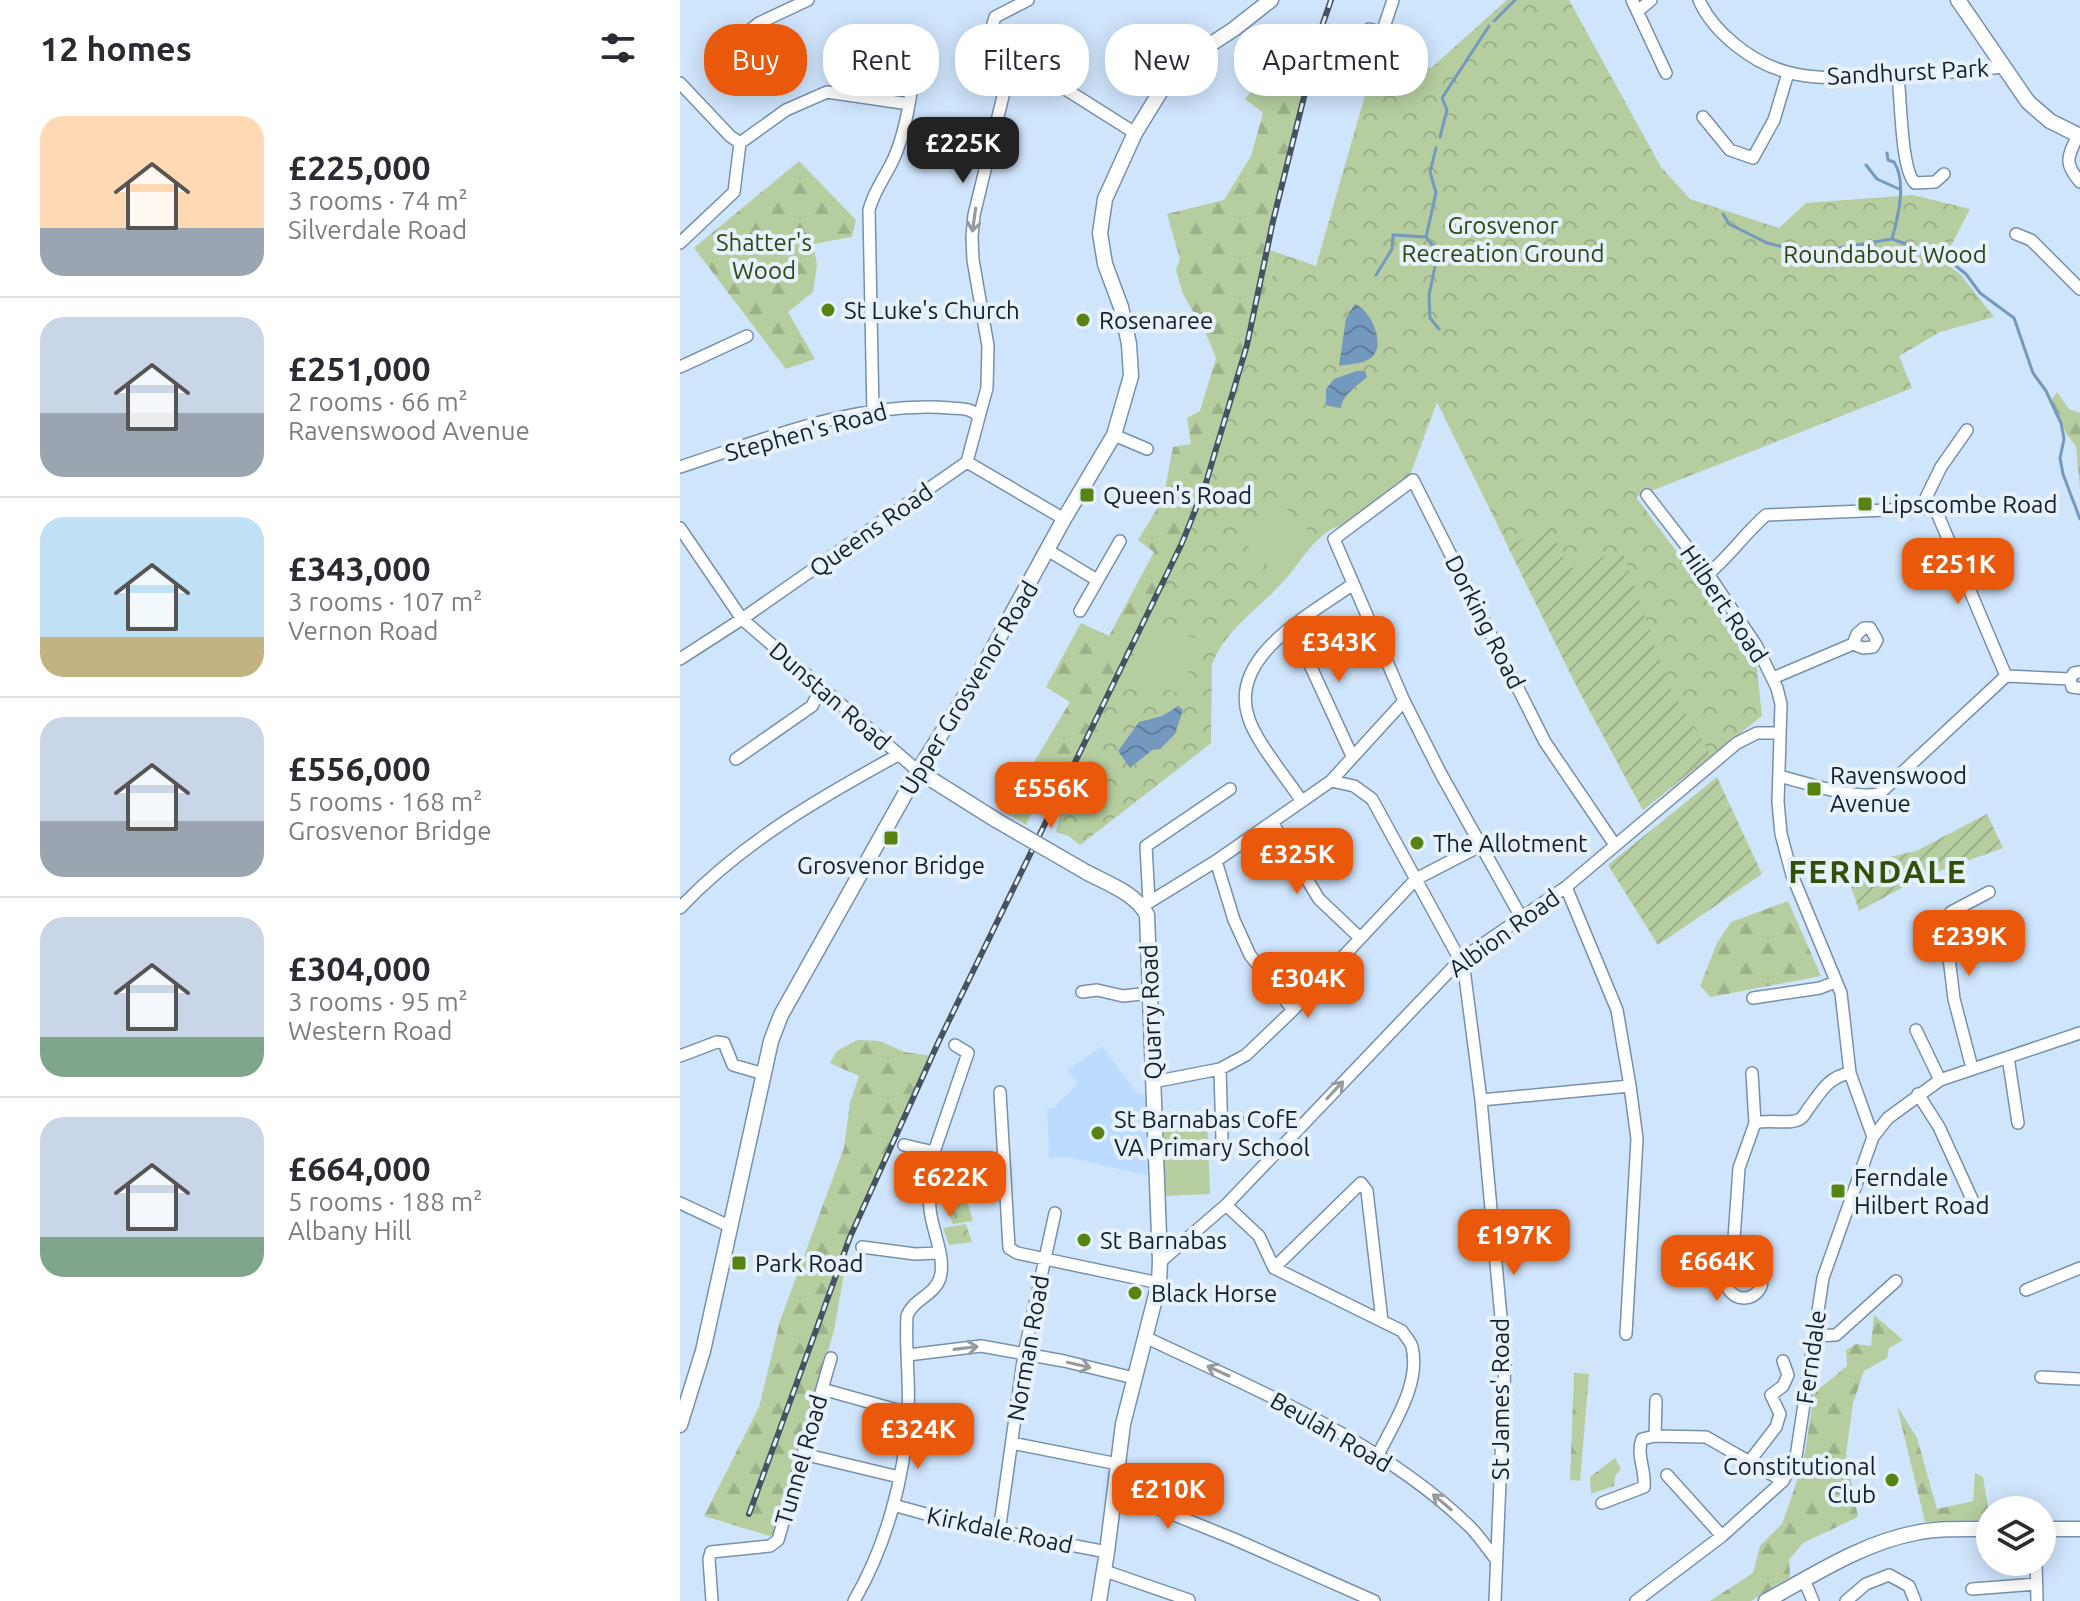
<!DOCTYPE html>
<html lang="en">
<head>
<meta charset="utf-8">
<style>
	:root { --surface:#fff; --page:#f2f2f3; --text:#2b2b33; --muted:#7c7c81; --line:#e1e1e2; --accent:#ea580c }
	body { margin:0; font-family:Ubuntu,sans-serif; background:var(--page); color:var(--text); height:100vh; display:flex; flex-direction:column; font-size:30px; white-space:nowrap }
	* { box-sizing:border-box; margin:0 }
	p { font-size:26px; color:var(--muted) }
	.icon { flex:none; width:44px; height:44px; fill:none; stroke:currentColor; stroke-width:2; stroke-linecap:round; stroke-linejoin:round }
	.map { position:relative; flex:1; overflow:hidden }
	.drawer { display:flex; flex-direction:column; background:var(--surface); width:680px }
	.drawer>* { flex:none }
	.top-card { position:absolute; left:24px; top:24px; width:760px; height:72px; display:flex; gap:16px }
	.tools { position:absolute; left:1296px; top:1496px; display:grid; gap:16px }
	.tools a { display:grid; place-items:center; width:80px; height:80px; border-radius:50%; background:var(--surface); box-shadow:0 4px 20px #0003; font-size:40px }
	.price { position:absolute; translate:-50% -68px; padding:0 18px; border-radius:16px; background:var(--accent); color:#fff; font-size:26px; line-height:52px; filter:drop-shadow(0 2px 4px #0008) }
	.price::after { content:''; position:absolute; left:50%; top:48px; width:24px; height:18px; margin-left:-12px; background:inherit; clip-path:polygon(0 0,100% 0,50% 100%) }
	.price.on { background:#222; color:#fff }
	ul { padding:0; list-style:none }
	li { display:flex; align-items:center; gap:24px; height:200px; padding:0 40px }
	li+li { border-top:2px solid var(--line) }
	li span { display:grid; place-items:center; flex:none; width:224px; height:160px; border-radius:24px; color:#555 }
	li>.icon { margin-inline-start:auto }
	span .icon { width:96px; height:96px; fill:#fffc; stroke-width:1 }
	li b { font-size:34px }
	h2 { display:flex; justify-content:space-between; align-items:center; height:96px; padding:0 40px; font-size:34px }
	.pill { padding:0 28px; border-radius:32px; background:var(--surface); box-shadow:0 4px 20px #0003; font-size:28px; line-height:72px }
	.pill.on { background:var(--accent); color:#fff }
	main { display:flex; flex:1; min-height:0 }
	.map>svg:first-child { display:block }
	.built { fill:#bbdcfe }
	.forest { fill:url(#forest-firs) }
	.park { fill:url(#park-crowns) }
	.garden { fill:url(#garden-furrows) }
	.pitch { fill:#b6ce9f }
	.water { fill:url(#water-waves) }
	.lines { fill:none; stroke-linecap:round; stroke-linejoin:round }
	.stream { stroke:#7499bf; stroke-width:3 }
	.minor-casing { stroke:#7790ab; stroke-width:14 }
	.tertiary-casing { stroke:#7790ab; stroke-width:17 }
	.minor { stroke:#fff; stroke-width:11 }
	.tertiary { stroke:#fff; stroke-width:14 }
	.rail-casing { stroke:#45525f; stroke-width:6 }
	.rail { stroke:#e6f1fc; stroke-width:3; stroke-dasharray:9; stroke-linecap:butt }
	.tertiary-bridge-casing { stroke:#7790ab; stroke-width:17; stroke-linecap:butt }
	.tertiary-bridge { stroke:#fff; stroke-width:14 }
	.oneway { stroke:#969a9f }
	.poi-dot { fill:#578310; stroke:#e6f1fc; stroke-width:3 }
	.labels { text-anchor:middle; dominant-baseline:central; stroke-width:8; stroke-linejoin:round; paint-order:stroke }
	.street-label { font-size:24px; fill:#151f29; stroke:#e6f1fc }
	.park-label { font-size:24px; fill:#2f4613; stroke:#e6f1fc }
	.poi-label { font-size:24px; fill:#151f29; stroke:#e6f1fc; text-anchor:start }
	.district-label { font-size:32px; font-weight:bold; letter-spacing:2px; fill:#345008; stroke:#e6f1fc }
</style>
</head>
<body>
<main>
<section class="drawer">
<h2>12 homes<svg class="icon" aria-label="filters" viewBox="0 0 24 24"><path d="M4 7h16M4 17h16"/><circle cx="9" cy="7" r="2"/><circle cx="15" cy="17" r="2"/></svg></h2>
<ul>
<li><span style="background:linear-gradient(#ffd9b3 70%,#9aa5b1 0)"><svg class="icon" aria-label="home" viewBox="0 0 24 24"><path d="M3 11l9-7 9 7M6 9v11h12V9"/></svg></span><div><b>£225,000</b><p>3 rooms · 74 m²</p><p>Silverdale Road</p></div></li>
<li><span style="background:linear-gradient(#c9d6e8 60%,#9aa5b1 0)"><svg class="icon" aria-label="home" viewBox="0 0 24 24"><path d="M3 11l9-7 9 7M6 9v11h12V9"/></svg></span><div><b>£251,000</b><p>2 rooms · 66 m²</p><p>Ravenswood Avenue</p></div></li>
<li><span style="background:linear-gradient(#bfe0f5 75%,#c2b280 0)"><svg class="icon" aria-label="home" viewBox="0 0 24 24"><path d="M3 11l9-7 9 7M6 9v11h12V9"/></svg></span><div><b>£343,000</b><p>3 rooms · 107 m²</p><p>Vernon Road</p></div></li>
<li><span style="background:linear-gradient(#c9d6e8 65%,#9aa5b1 0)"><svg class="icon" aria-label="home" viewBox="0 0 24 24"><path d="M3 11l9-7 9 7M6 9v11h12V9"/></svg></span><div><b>£556,000</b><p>5 rooms · 168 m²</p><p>Grosvenor Bridge</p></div></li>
<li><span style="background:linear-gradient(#c9d6e8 75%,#7fa58c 0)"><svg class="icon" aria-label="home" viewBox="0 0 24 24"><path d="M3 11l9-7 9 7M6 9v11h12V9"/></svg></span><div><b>£304,000</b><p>3 rooms · 95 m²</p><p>Western Road</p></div></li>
<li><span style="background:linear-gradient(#c9d6e8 75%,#7fa58c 0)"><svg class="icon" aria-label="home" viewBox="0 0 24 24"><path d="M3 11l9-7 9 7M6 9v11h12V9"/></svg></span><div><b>£664,000</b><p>5 rooms · 188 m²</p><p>Albany Hill</p></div></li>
</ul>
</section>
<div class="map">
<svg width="1400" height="1601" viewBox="0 0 1400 1601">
	<defs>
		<pattern id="forest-firs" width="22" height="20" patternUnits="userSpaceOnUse" patternTransform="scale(2)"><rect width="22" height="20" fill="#b6ce9f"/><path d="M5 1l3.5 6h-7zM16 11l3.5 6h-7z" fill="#9cb089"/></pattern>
		<pattern id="park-crowns" width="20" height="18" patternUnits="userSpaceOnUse" patternTransform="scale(2)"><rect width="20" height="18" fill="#b6ce9f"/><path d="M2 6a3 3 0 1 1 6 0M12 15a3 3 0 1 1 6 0" fill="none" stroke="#9cb089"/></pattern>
		<pattern id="garden-furrows" width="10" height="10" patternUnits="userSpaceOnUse" patternTransform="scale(2)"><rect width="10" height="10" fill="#b6ce9f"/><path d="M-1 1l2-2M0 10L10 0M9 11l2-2" fill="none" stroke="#9cb089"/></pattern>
		<pattern id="water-waves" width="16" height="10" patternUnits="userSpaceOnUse" patternTransform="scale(2)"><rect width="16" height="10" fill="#7499bf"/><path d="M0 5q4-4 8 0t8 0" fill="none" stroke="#5e7c9b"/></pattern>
	</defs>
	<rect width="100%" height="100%" fill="#cfe5fc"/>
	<path class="built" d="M422 1046 456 1092 466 1096 469 1176 388 1157 369 1158 367 1108H374L398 1083 387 1070Z"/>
	<path class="forest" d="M600 63 633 72 599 195 590 250 595 269 591 277 574 368 489 618 531 743 400 845 389 836 376 832 393 768 376 762 346 825 324 812 390 702 366 687 401 623 429 636 474 552 458 540 483 499 493 447 511 444 507 418 520 411 536 358 526 334 503 294 496 270 500 259 487 214 544 200 571 156 583 113 565 99 584 75Z
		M119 161 176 220 172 237 133 244 137 265 133 292 108 312 135 359 106 369 14 248Z
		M1377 392 1389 409 1400 413V488L1396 446 1386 434 1371 401Z
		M1108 901 1141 976 1031 997 1020 986 1037 943 1051 922Z
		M177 1040 200 1041 224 1052 253 1056 171 1234 154 1330 96 1538 24 1516 79 1407 100 1321 164 1148 170 1103 179 1076 150 1063 157 1051Z
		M1194 1315 1223 1340 1209 1348 1207 1358 1184 1371 1173 1403 1166 1454 1178 1517 1123 1543 1109 1560 1110 1577 1071 1601H1030L1073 1573 1080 1546 1102 1524 1114 1490 1125 1453 1134 1393 1167 1366 1166 1350 1176 1344 1191 1346Z
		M894 1373 909 1374 900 1481 890 1480Z
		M1217 1406 1237 1438 1257 1509 1293 1501 1295 1473 1303 1477 1310 1520 1245 1522Z
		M935 1458 941 1469 935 1476 934 1486 911 1494 910 1477Z"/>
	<path class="park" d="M827 0H889L981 167 1010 199 1099 228 1126 203 1233 195 1290 209 1263 261 1281 275 1314 317 1260 332 1219 356 1232 388 956 497 1076 659 1082 716 963 810 899 691 757 402 729 478 665 526C656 526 651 529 643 535 627 548 616 568 602 583 578 609 545 630 532 664L531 743 400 845 389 836 376 832 393 768 503 539 556 400 576 312 595 269 590 250 636 266 698 50 751 68Z
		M276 1164 293 1221 273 1224 264 1201Z
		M286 1224 292 1242 269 1245 263 1228Z"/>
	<path class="garden" d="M870 523 888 569 942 551 990 688 1031 755 963 810 899 691 828 547Z
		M1037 777 1082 874 978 945 928 865Z
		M1307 814 1323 848 1242 877 1179 911 1165 867 1236 851Z"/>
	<path class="pitch" d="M595 499 633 535 596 574 559 537Z
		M471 621 522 641 499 694 445 672Z
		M527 1116 530 1194 484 1196 481 1118Z"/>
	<path class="water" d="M675 304C691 310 707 345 691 358 683 364 669 364 659 366L666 318Z
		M677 371H685L687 377C677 386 663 394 661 408L646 405V389L654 379Z
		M498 706 503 710 495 734 480 749 472 750 450 768 438 751 459 722 482 716Z"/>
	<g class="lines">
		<path class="stream" d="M814 21 835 0
			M760 137 767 110 762 98 809 26
			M1207 153 1208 160 1214 162C1227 182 1218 217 1212 239
			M1186 165 1197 179 1219 189
			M1043 214 1049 224 1087 243 1103 247 1153 249 1212 239 1267 259 1286 274 1300 293 1334 318 1353 373 1366 391 1381 423 1384 439 1380 458 1383 474 1400 519
			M746 237 756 193 750 172 756 148
			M696 275 712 249 713 235 746 237 758 252 749 295 750 318 759 329"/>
		<g class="minor-casing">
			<path id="minor" d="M952 0 986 73
				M1019 0C1033 32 1072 63 1107 72 1135 80 1164 77 1193 77 1237 75 1279 72 1323 67
				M958 11 971 0
				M689 29 702 33 716 42
				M702 33 713 0
				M47 48 79 23 128 0
				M316 53 341 61 455 133
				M1218 76C1221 100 1221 170 1235 183L1255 182 1264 174
				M0 83 50 136 60 143
				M1023 117 1050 150 1073 158 1094 120 1108 73
				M1398 135C1388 157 1383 162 1400 182
				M60 143 106 110 147 92 229 104
				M1336 234 1351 240 1400 289
				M0 243 54 192 60 143
				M0 367 67 336
				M193 413 189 210C194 190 206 176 214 158 226 131 230 98 235 69
				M299 417 307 388 308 346 293 260 292 237 294 215 324 92 311 31 315 17 348 0
				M434 435 467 449
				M0 467C86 439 179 400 271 408 282 409 292 408 299 417L287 462
				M967 495 1028 574 1076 645 1097 688 1101 704 1098 802 1101 834 1112 875 1161 993 1170 1073 1193 1137
				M1242 506 1261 467 1287 430
				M0 528 62 619 238 771
				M369 551 417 580
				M1028 574C1050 556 1065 533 1086 515L1255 508 1326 676 1199 794C1171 799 1128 783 1099 776
				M400 611 440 541
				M613 628 672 756
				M0 659 62 619 287 462 384 519
				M1400 672 1394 673 1390 679 1392 687 1400 688
				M1326 676 1390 679
				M1093 678 1173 644 1177 634 1184 628H1190L1197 640 1193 647 1183 648 1173 644
				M56 759 132 706 141 688
				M651 781 724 701
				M621 800C606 777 575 741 568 716 549 655 633 613 673 584
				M592 822 639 899 680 938
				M536 861 554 920 570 955 613 1010
				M886 887 937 1010 950 1086 957 1139 946 1334
				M469 902 466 846 550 789
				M463 906 536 861 651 781 674 786 692 799 780 960 784 969 801 1100 825 1361 815 1601
				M0 908C61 843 141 797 218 755
				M841 917 761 774 724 701 654 539 733 480 865 742 935 845
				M402 992 417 990 443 996 470 993
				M1073 998 1140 988 1155 982
				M1236 1030 1260 1080
				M0 1056 37 1042 44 1043 53 1065 84 1074
				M1328 1057 1338 1123
				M1292 1068 1274 999 1265 924 1271 912 1309 892
				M540 1069 542 1139
				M1072 1073 1075 1123
				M473 1082 540 1069 566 1055 613 1010 736 879 800 846
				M320 1092 329 1248 337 1253 479 1283
				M1238 1094 1259 1127 1292 1199
				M801 1100 950 1086
				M543 1121 558 1120
				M254 1152 288 1053 275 1045
				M0 1203 49 1226
				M546 1205 579 1236 594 1268 722 1331C725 1336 731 1342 732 1347 741 1384 713 1424 698 1455
				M182 1247 235 1254 258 1253
				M1046 1280a18 18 0 1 1 36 0a18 18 0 1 1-36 0Z
				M480 1262 546 1205 780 960 886 887 1057 743 1077 733H1099
				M1052 1267 1059 1168 1075 1123C1088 1119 1111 1125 1120 1119 1124 1117 1125 1113 1128 1109 1141 1092 1148 1077 1170 1073
				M594 1268 681 1183 687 1191 702 1321
				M1346 1290 1400 1268
				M1133 1336 1156 1335 1216 1281
				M465 1337C574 1389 700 1440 788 1525 798 1534 806 1547 815 1558
				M228 1355 301 1346 384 1361 454 1378
				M1361 1377 1400 1379
				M142 1389 228 1413
				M976 1400 975 1436 1026 1437 1103 1481
				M332 1443 438 1464
				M123 1454 219 1477
				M1069 1462 1096 1427 1100 1414 1091 1395 1103 1386 1108 1375 1103 1361
				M987 1475 1042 1536
				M435 1491 554 1539 694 1601
				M922 1503 964 1487C966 1470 956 1456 962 1439L975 1436
				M213 1505 286 1525 427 1552
				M319 1532 344 1354 375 1213
				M1356 1562 1357 1601
				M425 1571 509 1600
				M1124 1580 1133 1601
				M1292 1589 1356 1584
				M32 1601 29 1559 31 1552 90 1546 98 1540 151 1358
				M174 1601C206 1546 225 1477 228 1414 230 1381 225 1348 227 1316 233 1299 254 1296 260 1278 266 1257 252 1231 250 1209 248 1191 251 1170 254 1152L224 1145
				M956 1601 1042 1536 1103 1481 1116 1457 1143 1278 1193 1137 1208 1118 1260 1080 1400 1033
				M1166 1601 1186 1584 1209 1575 1229 1586 1235 1601"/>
		</g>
		<g class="tertiary-casing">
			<path id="tertiary" d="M1278 0 1348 102 1370 121 1400 136
				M238 771 316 820
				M406 872C426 883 456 893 467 915L480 1262 479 1283 443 1424 427 1552 419 1601
				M0 1425 23 1351 91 1041 101 1015 238 771 300 672 384 519 434 435 451 376 449 344 441 307 425 264 420 233 425 199 455 133 485 84 513 56 554 29 591 0
				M1362 1529H1400
				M1086 1601C1132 1576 1182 1543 1235 1533 1259 1528 1285 1529 1310 1529"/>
		</g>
		<use href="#minor" class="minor"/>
		<use href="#tertiary" class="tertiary"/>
		<g class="rail-casing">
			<path id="rail" d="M69 1514 170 1237 258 1043 502 543 525 486 567 345 593 221 641 29 651 0"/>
		</g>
		<use href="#rail" class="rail"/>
		<g class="tertiary-bridge-casing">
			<path id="tertiary-bridge" d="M316 820 406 872"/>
		</g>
		<use href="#tertiary-bridge" class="tertiary-bridge"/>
	</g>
	<defs><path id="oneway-shaft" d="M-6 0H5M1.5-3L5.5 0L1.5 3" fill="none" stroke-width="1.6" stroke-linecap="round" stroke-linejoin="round" transform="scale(2)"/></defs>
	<g class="oneway">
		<use href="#oneway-shaft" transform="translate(294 220) rotate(98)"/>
		<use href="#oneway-shaft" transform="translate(655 1090) rotate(-47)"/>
		<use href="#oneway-shaft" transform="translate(286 1348) rotate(-7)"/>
		<use href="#oneway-shaft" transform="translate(399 1365) rotate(13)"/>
		<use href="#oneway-shaft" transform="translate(538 1371) rotate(-155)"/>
		<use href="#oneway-shaft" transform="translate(762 1502) rotate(-140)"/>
	</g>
	<g class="poi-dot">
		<circle cx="148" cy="310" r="8"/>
		<circle cx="403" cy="320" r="8"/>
		<rect x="399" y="487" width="16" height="16" rx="4"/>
		<rect x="1177" y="496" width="16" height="16" rx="4"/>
		<rect x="1126" y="781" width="16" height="16" rx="4"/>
		<rect x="203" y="830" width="16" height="16" rx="4"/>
		<circle cx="737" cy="843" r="8"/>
		<circle cx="418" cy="1133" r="8"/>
		<rect x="1150" y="1183" width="16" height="16" rx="4"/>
		<circle cx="404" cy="1240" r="8"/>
		<rect x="51" y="1255" width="16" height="16" rx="4"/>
		<circle cx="455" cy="1293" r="8"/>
		<circle cx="1212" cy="1480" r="8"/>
	</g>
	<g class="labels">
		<g class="street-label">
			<text transform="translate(1228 72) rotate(-3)">Sandhurst Park</text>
			<text transform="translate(126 432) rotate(-15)">Stephen's Road</text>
			<text transform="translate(191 530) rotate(-35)">Queens Road</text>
			<text transform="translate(1044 604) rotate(56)">Hilbert Road</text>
			<text transform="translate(805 622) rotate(63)">Dorking Road</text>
			<text transform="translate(289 688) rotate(-59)">Upper Grosvenor Road</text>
			<text transform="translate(150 696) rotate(41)">Dunstan Road</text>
			<text transform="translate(824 933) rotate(-36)">Albion Road</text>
			<text transform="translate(471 1012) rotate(-92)">Quarry Road</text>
			<text transform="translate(348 1348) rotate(-80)">Norman Road</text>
			<text transform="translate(1131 1357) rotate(-82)">Ferndale</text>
			<text transform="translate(820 1399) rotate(-90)">St James' Road</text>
			<text transform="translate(651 1432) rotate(30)">Beulah Road</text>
			<text transform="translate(121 1460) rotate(-74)">Tunnel Road</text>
			<text transform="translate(320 1530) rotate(12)">Kirkdale Road</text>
		</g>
		<g class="park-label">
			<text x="823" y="225">Grosvenor<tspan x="823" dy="28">Recreation Ground</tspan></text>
			<text x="84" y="242">Shatter's<tspan x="84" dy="28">Wood</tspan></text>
			<text x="1205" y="254">Roundabout Wood</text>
		</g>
		<g class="poi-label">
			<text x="164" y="310">St Luke's Church</text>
			<text x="419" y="320">Rosenaree</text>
			<text x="423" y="495">Queen's Road</text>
			<text x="1201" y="504">Lipscombe Road</text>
			<text x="1150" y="775">Ravenswood<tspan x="1150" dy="28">Avenue</tspan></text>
			<text x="753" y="843">The Allotment</text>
			<text x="211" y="865" text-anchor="middle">Grosvenor Bridge</text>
			<text x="434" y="1119">St Barnabas CofE<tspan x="434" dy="28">VA Primary School</tspan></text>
			<text x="1174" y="1177">Ferndale<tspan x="1174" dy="28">Hilbert Road</tspan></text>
			<text x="420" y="1240">St Barnabas</text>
			<text x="75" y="1263">Park Road</text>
			<text x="471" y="1293">Black Horse</text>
			<text x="1196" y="1466" text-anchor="end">Constitutional<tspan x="1196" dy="28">Club</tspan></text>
		</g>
		<g class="district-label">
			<text x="1198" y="871">FERNDALE</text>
		</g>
	</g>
</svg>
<div class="tools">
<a><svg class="icon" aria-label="layers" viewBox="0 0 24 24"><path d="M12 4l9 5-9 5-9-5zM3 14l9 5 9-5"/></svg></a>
</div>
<b class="price on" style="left:283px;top:185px">£225K</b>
<b class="price" style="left:1278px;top:606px">£251K</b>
<b class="price" style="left:659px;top:684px">£343K</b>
<b class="price" style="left:371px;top:830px">£556K</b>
<b class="price" style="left:617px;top:896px">£325K</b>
<b class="price" style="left:1289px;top:978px">£239K</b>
<b class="price" style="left:628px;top:1020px">£304K</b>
<b class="price" style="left:270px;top:1219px">£622K</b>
<b class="price" style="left:834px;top:1277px">£197K</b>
<b class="price" style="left:1037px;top:1303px">£664K</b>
<b class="price" style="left:238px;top:1471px">£324K</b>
<b class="price" style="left:488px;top:1531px">£210K</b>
<div class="top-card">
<a class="pill on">Buy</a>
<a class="pill">Rent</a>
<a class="pill">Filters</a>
<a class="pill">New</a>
<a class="pill">Apartment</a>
</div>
</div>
</main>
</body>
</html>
